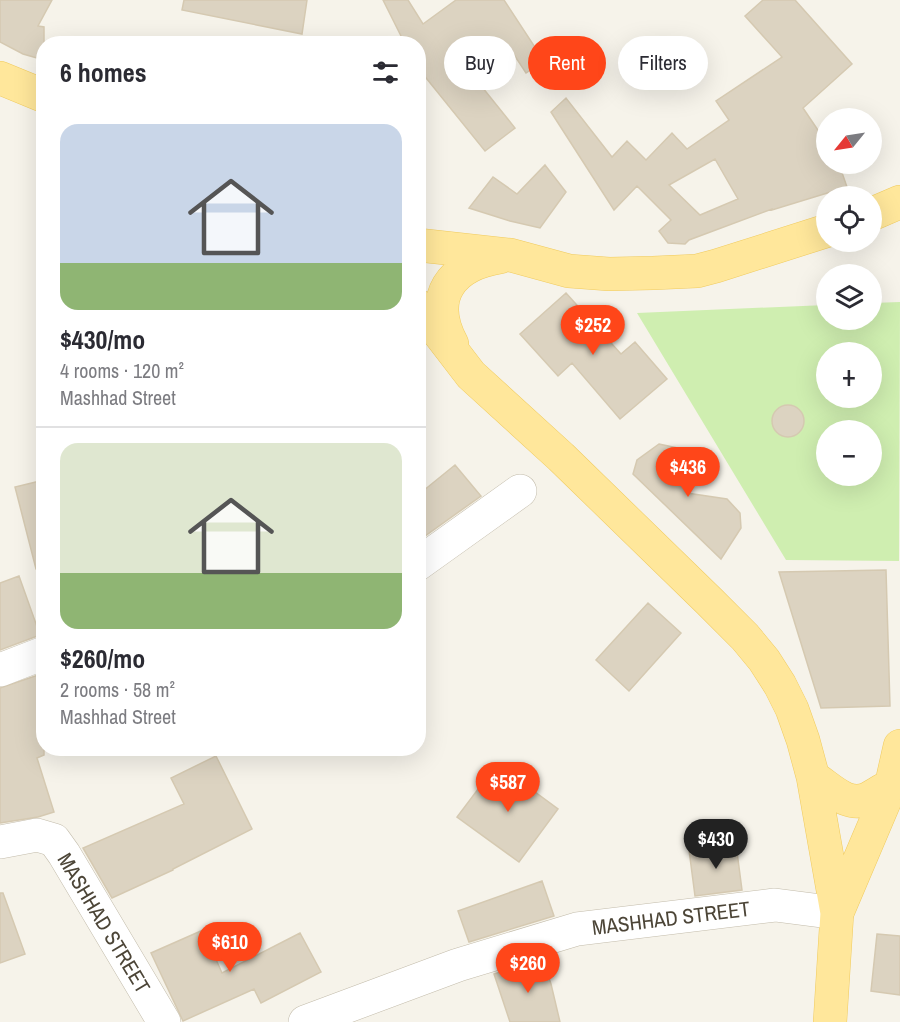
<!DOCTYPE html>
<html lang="en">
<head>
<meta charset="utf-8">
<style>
	:root { --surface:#fff; --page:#f2f2f3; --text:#2b2b33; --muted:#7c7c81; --line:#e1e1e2; --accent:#ff4619 }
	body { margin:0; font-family:"Archivo Narrow",sans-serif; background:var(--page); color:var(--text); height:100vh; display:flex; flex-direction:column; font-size:22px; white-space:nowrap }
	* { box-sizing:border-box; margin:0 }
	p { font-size:20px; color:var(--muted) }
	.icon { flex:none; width:33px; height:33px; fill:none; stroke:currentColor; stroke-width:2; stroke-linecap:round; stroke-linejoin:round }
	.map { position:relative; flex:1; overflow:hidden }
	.side { position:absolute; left:36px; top:36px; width:390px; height:720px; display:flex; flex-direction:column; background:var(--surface); border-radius:24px; box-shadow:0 6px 24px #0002 }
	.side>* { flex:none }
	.hud { position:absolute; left:444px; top:36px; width:366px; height:54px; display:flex; gap:12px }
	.needle { width:39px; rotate:240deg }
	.fabs { position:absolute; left:816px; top:108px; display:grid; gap:12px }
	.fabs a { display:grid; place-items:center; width:66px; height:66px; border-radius:50%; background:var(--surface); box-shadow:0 6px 24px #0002; font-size:30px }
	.price { position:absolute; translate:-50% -51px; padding:0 14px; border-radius:21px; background:var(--accent); color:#fff; font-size:20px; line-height:39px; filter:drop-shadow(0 2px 3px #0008) }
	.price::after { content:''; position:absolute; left:50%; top:36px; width:18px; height:14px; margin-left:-9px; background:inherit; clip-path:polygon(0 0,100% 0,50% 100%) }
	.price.active { background:#222; color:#fff }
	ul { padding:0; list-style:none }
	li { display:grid; align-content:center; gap:12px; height:318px; padding:0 24px }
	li+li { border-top:2px solid var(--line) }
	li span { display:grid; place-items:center; height:186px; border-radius:18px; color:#555 }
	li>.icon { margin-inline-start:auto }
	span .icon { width:108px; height:108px; fill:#fffc; stroke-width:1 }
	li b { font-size:26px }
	h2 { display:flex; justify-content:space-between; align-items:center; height:72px; padding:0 24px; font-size:26px }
	.pill { padding:0 21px; border-radius:27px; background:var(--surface); box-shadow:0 6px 24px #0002; font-size:21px; line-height:54px }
	.pill.active { background:var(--accent); color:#fff }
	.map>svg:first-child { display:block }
	.green { fill:#cfeeb0; fill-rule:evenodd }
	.building { fill:#dcd3c1; stroke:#d5c9b1; stroke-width:1.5; fill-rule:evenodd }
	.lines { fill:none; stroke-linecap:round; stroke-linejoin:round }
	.minor-casing { stroke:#c3bcab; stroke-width:34 }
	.major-casing { stroke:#f0cb5f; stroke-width:34 }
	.minor { stroke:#fff; stroke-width:33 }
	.major { stroke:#ffe79b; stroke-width:33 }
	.labels { text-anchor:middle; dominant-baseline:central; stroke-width:6; stroke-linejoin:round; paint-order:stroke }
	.street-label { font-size:21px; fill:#4c4537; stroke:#fff }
</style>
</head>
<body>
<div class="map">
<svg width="900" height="1022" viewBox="0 0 900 1022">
	<rect width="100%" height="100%" fill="#f6f3ea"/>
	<path class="green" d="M900 302 899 561 786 560 637 313 826 305V320H872V303ZM826 352H872V398H826ZM826 430H872V476H826Z"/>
	<path class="building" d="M0 0H52L38 26 44 27V60L23 54 0 42Z
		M184 0H307L302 34 182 10Z
		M383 0H408L423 24 456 0H504L544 61 526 73 509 47 470 72 515 128 485 151 418 68V44H394L402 38Z
		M763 0H795L852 64 803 108 826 142V164H839L847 187 772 210V209L689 240 685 244 668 243 659 231 671 220 637 186 614 210 551 112 566 98 612 157 627 141 646 160 672 133 687 149 729 120 716 101 782 57 745 16ZM715 159 738 199 700 215 669 185Z
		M545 165 566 192 540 228 510 221 469 208 493 177 517 194Z
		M566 293 621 354 635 342 667 379 620 419 572 363 558 376 520 334Z
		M772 421a16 16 0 1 1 32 0a16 16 0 1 1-32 0Z
		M659 444 682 449 690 469 687 493 727 499 740 513 741 528 721 559 633 474 637 460Z
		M455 465 481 496 418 541V495Z
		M44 480V568L36 569 15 487Z
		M886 570 890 706 821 708 779 572Z
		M19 576 40 635 0 650V583Z
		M648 603 681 633 629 691 596 660Z
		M44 673V755L37 758 54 812 38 817 0 823V688Z
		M216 756 252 829 173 869V870L112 898 83 848 184 804 171 778Z
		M497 764 558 809 519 862 457 817Z
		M736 844 742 890 695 896 689 850Z
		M542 881 554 916 469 942 458 911Z
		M0 893H3L25 954 0 963Z
		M203 930 222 973 300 933 321 972 261 1003 254 989 183 1021 151 953Z
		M877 934 900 936V995L871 991Z
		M542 959 551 984 560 1022H510L494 974Z"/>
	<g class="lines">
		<g class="minor-casing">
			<path id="minor" d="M418 564 520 491
				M0 670 44 653
				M0 842 37 835 54 840 64 854 164 1022
				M305 1022 458 965 577 929 775 905 837 913"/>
		</g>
		<g class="major-casing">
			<path id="major" d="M0 78 44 96
				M872 214 900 202
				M418 245 510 255 569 271 609 274 653 273 697 271 716 266 826 231
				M418 306 471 375 561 457 709 601 745 637 764 660 780 685 792 709 803 740 813 777 837 913 830 1022
				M452 344C427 297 451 265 500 257
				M813 777C830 788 848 809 869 798 877 794 883 789 891 786
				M837 913 891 786 900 746"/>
		</g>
		<use href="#minor" class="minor"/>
		<use href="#major" class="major"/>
	</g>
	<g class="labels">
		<g class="street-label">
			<text transform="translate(671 918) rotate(-7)">MASHHAD STREET</text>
			<text transform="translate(104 923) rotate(59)">MASHHAD STREET</text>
		</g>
	</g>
</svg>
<div class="fabs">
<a><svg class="needle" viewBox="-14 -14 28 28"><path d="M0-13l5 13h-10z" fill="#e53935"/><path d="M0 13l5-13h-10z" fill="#7c7c81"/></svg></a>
<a><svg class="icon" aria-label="locate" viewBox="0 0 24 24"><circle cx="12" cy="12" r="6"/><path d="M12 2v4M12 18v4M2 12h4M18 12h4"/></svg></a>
<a><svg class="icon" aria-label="layers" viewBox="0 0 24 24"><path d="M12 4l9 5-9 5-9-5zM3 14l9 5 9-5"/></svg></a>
<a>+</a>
<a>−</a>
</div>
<b class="price" style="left:593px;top:356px">$252</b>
<b class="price" style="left:688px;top:498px">$436</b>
<b class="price" style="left:508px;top:813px">$587</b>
<b class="price active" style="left:716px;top:870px">$430</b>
<b class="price" style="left:230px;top:973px">$610</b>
<b class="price" style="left:528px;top:994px">$260</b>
<div class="hud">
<a class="pill">Buy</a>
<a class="pill active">Rent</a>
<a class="pill">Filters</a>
</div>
<section class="side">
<h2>6 homes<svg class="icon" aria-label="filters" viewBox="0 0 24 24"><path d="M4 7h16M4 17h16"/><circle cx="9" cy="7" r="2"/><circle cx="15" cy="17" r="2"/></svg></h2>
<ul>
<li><span style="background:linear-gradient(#c9d6e8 75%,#8fb573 0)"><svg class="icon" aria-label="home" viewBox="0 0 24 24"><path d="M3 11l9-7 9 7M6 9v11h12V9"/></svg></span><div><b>$430/mo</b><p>4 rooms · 120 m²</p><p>Mashhad Street</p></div></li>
<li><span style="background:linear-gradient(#dfe7d0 70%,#8fb573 0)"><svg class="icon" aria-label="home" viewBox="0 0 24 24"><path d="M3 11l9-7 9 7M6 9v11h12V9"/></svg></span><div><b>$260/mo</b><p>2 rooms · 58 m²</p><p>Mashhad Street</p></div></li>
</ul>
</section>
</div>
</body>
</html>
